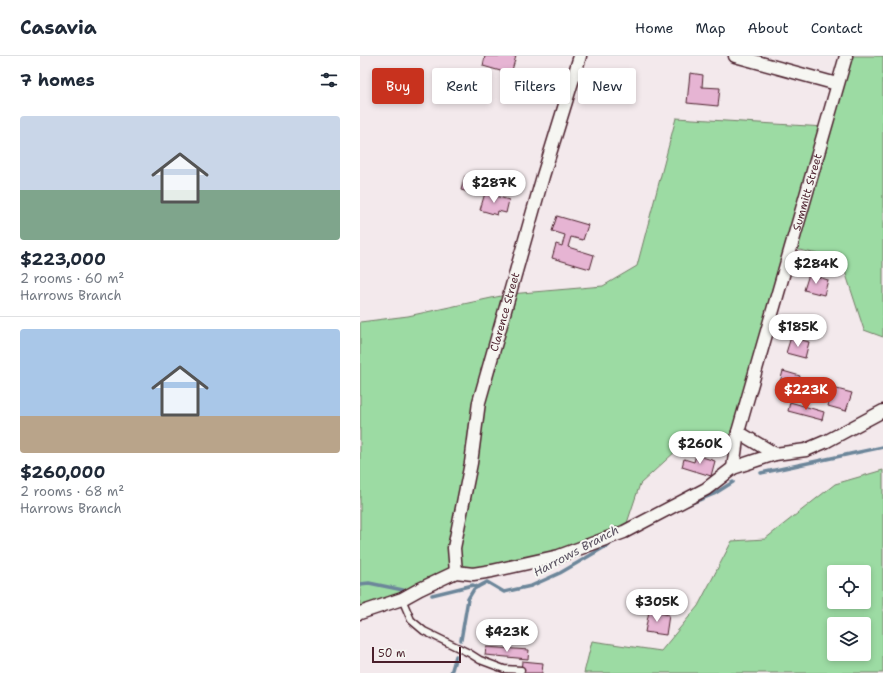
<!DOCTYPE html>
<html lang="en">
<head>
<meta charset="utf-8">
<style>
	:root { --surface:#fff; --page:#f2f2f3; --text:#1f2937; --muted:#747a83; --line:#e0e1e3; --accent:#c8321e }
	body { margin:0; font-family:"Shantell Sans",sans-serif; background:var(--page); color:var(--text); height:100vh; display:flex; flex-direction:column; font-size:15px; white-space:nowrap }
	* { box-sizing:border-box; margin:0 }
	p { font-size:13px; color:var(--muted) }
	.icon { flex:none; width:22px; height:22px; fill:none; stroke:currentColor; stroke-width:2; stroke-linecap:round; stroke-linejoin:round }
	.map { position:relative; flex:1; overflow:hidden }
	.sheet { display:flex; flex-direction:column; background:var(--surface); width:360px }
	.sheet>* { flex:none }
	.hud { position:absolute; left:12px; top:12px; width:380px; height:36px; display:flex; gap:8px }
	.fabs { position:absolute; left:467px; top:509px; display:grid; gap:8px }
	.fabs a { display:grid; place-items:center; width:44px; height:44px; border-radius:4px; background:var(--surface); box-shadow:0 2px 6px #0003; font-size:20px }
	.scale { position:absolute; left:12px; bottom:10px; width:89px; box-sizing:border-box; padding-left:4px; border:2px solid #4a1f2b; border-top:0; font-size:11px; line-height:14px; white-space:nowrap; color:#4a1f2b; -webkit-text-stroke:3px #f6f6f2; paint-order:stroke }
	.price { position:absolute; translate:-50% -34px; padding:0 9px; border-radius:14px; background:#fff; color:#222; font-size:13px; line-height:26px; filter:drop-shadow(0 1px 2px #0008) }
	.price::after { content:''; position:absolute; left:50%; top:24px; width:12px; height:9px; margin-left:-6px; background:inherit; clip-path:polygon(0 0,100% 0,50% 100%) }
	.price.selected { background:var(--accent); color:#fff }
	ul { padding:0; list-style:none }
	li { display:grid; align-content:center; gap:8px; height:212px; padding:0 20px }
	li+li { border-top:1px solid var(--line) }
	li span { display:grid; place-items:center; height:124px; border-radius:4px; color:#555 }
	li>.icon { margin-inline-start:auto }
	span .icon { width:72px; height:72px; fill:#fffc; stroke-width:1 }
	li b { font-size:17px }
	h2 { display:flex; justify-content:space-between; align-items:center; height:48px; padding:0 20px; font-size:17px }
	.chip { padding:0 14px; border-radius:4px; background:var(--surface); box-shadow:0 2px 6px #0003; font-size:14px; line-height:36px }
	.chip.selected { background:var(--accent); color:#fff }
	header { display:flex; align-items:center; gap:24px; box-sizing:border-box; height:56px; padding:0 20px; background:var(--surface); border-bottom:1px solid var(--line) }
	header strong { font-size:19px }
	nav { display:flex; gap:22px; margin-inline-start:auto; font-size:14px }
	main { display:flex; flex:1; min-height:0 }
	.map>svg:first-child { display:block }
	.green { fill:#9cdba3; stroke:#737d67; fill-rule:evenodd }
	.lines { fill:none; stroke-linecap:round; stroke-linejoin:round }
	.stream { stroke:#6c869a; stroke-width:3.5 }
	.building { fill:#e6b4d3; stroke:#4a1f2b }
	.lane-casing { stroke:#4a1f2b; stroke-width:9 }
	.street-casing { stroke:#4a1f2b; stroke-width:15 }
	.lane { stroke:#f6f6f2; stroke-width:6 }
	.street { stroke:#f6f6f2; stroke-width:12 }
	.labels { text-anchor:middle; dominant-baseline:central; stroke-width:4; stroke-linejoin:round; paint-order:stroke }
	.street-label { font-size:11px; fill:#4a1f2b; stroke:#f6f6f2 }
	.water-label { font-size:12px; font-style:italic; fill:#5b5362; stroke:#f6f6f2 }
</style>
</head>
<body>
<header>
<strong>Casavia</strong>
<nav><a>Home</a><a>Map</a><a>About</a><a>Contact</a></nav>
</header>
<main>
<section class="sheet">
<h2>7 homes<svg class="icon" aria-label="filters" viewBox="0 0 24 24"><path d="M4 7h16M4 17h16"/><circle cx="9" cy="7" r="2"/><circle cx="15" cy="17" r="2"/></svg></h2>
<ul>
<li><span style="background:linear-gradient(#c9d6e8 60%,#7fa58c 0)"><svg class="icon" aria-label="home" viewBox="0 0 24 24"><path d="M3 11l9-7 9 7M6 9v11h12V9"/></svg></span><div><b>$223,000</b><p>2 rooms · 60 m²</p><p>Harrows Branch</p></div></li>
<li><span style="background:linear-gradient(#a9c7e8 70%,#b9a48a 0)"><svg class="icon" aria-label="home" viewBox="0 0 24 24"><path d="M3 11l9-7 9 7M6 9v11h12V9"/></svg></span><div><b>$260,000</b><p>2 rooms · 68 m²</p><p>Harrows Branch</p></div></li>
</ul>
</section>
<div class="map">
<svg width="523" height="617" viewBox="0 0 523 617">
	<rect width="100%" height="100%" fill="#f3e9ec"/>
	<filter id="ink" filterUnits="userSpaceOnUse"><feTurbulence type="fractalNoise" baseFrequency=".025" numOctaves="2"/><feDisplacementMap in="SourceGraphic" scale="8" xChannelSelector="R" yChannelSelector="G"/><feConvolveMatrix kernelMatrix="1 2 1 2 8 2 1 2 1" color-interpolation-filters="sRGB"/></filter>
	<g filter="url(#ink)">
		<path class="green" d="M486 0H523V281L504 274 481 203 430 192 378 376 317 394 280 428 264 476 199 500 96 516 0 557V266L48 260 150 238 243 230 277 210 316 62 465 71Z
			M523 414V617H224L232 585 301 595 338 550 372 485 405 483 475 428ZM474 516H504V546H474ZM474 568H504V598H474Z"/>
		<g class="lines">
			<path class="stream" d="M401 417 523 391
				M327 449 354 438 373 426
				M0 528 9 527 43 534
				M72 539 113 529 118 531
				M101 584 108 543 114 533 127 526 144 536 171 530 200 517 255 485
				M91 617 96 600"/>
		</g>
		<path class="building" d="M125 0H156L151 18 123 10Z
			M330 17 343 19 342 31 360 32 358 50 327 47Z
			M105 120 120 125 116 138 101 134Z
			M125 137 149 144 146 157 138 155 137 159 120 154Z
			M197 160 228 169 223 184 211 181 208 191 234 199 230 213 192 202 196 188 202 190 205 179 192 175Z
			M449 218 468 224 464 239 444 234Z
			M431 281 449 286 445 302 426 297Z
			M423 315 440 320 436 335 419 330Z
			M473 332 492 337 486 355 468 350Z
			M430 346 464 356 462 364 428 355Z
			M336 399 355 405 351 420 322 411 324 403 334 406Z
			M289 555 309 559 306 579 285 576Z
			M126 591 169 594 168 603 125 599Z
			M162 605 183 607 182 617H161Z"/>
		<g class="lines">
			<g class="lane-casing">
				<path id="lane" d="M42 543 51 564 64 575 109 597 120 604 144 613 161 614"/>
			</g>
			<g class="street-casing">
				<g id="street">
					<path d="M375 0 477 28"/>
					<path d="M378 376 415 398"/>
					<path id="s1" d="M373 412 378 376 486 0"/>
					<path id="s2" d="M96 516 94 492 111 407 119 346 183 120 220 0"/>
					<path d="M0 557 42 543 60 533 96 516 113 518 132 515 199 500 264 476 346 433 373 412 415 398 446 394 467 385 523 355"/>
				</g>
			</g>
			<use href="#lane" class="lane"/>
			<use href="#street" class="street"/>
		</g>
	</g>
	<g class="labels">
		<g class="street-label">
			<text stroke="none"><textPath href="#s1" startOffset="286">Summitt Street</textPath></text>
			<text stroke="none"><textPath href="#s2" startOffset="266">Clarence Street</textPath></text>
		</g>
		<g class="water-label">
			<text transform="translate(216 495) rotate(-28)">Harrows Branch</text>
		</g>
	</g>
</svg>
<div class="fabs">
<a><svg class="icon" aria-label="locate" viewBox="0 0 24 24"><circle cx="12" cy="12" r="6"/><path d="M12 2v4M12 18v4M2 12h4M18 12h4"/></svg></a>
<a><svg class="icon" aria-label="layers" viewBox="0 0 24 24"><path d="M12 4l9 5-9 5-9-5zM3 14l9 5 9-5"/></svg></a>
</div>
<div class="scale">50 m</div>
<b class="price" style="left:134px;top:148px">$287K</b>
<b class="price" style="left:456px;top:229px">$284K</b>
<b class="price" style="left:438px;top:292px">$185K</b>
<b class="price selected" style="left:446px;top:355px">$223K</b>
<b class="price" style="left:340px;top:409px">$260K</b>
<b class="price" style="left:297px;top:567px">$305K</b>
<b class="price" style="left:147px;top:597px">$423K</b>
<div class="hud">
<a class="chip selected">Buy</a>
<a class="chip">Rent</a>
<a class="chip">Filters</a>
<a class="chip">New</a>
</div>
</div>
</main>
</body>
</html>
